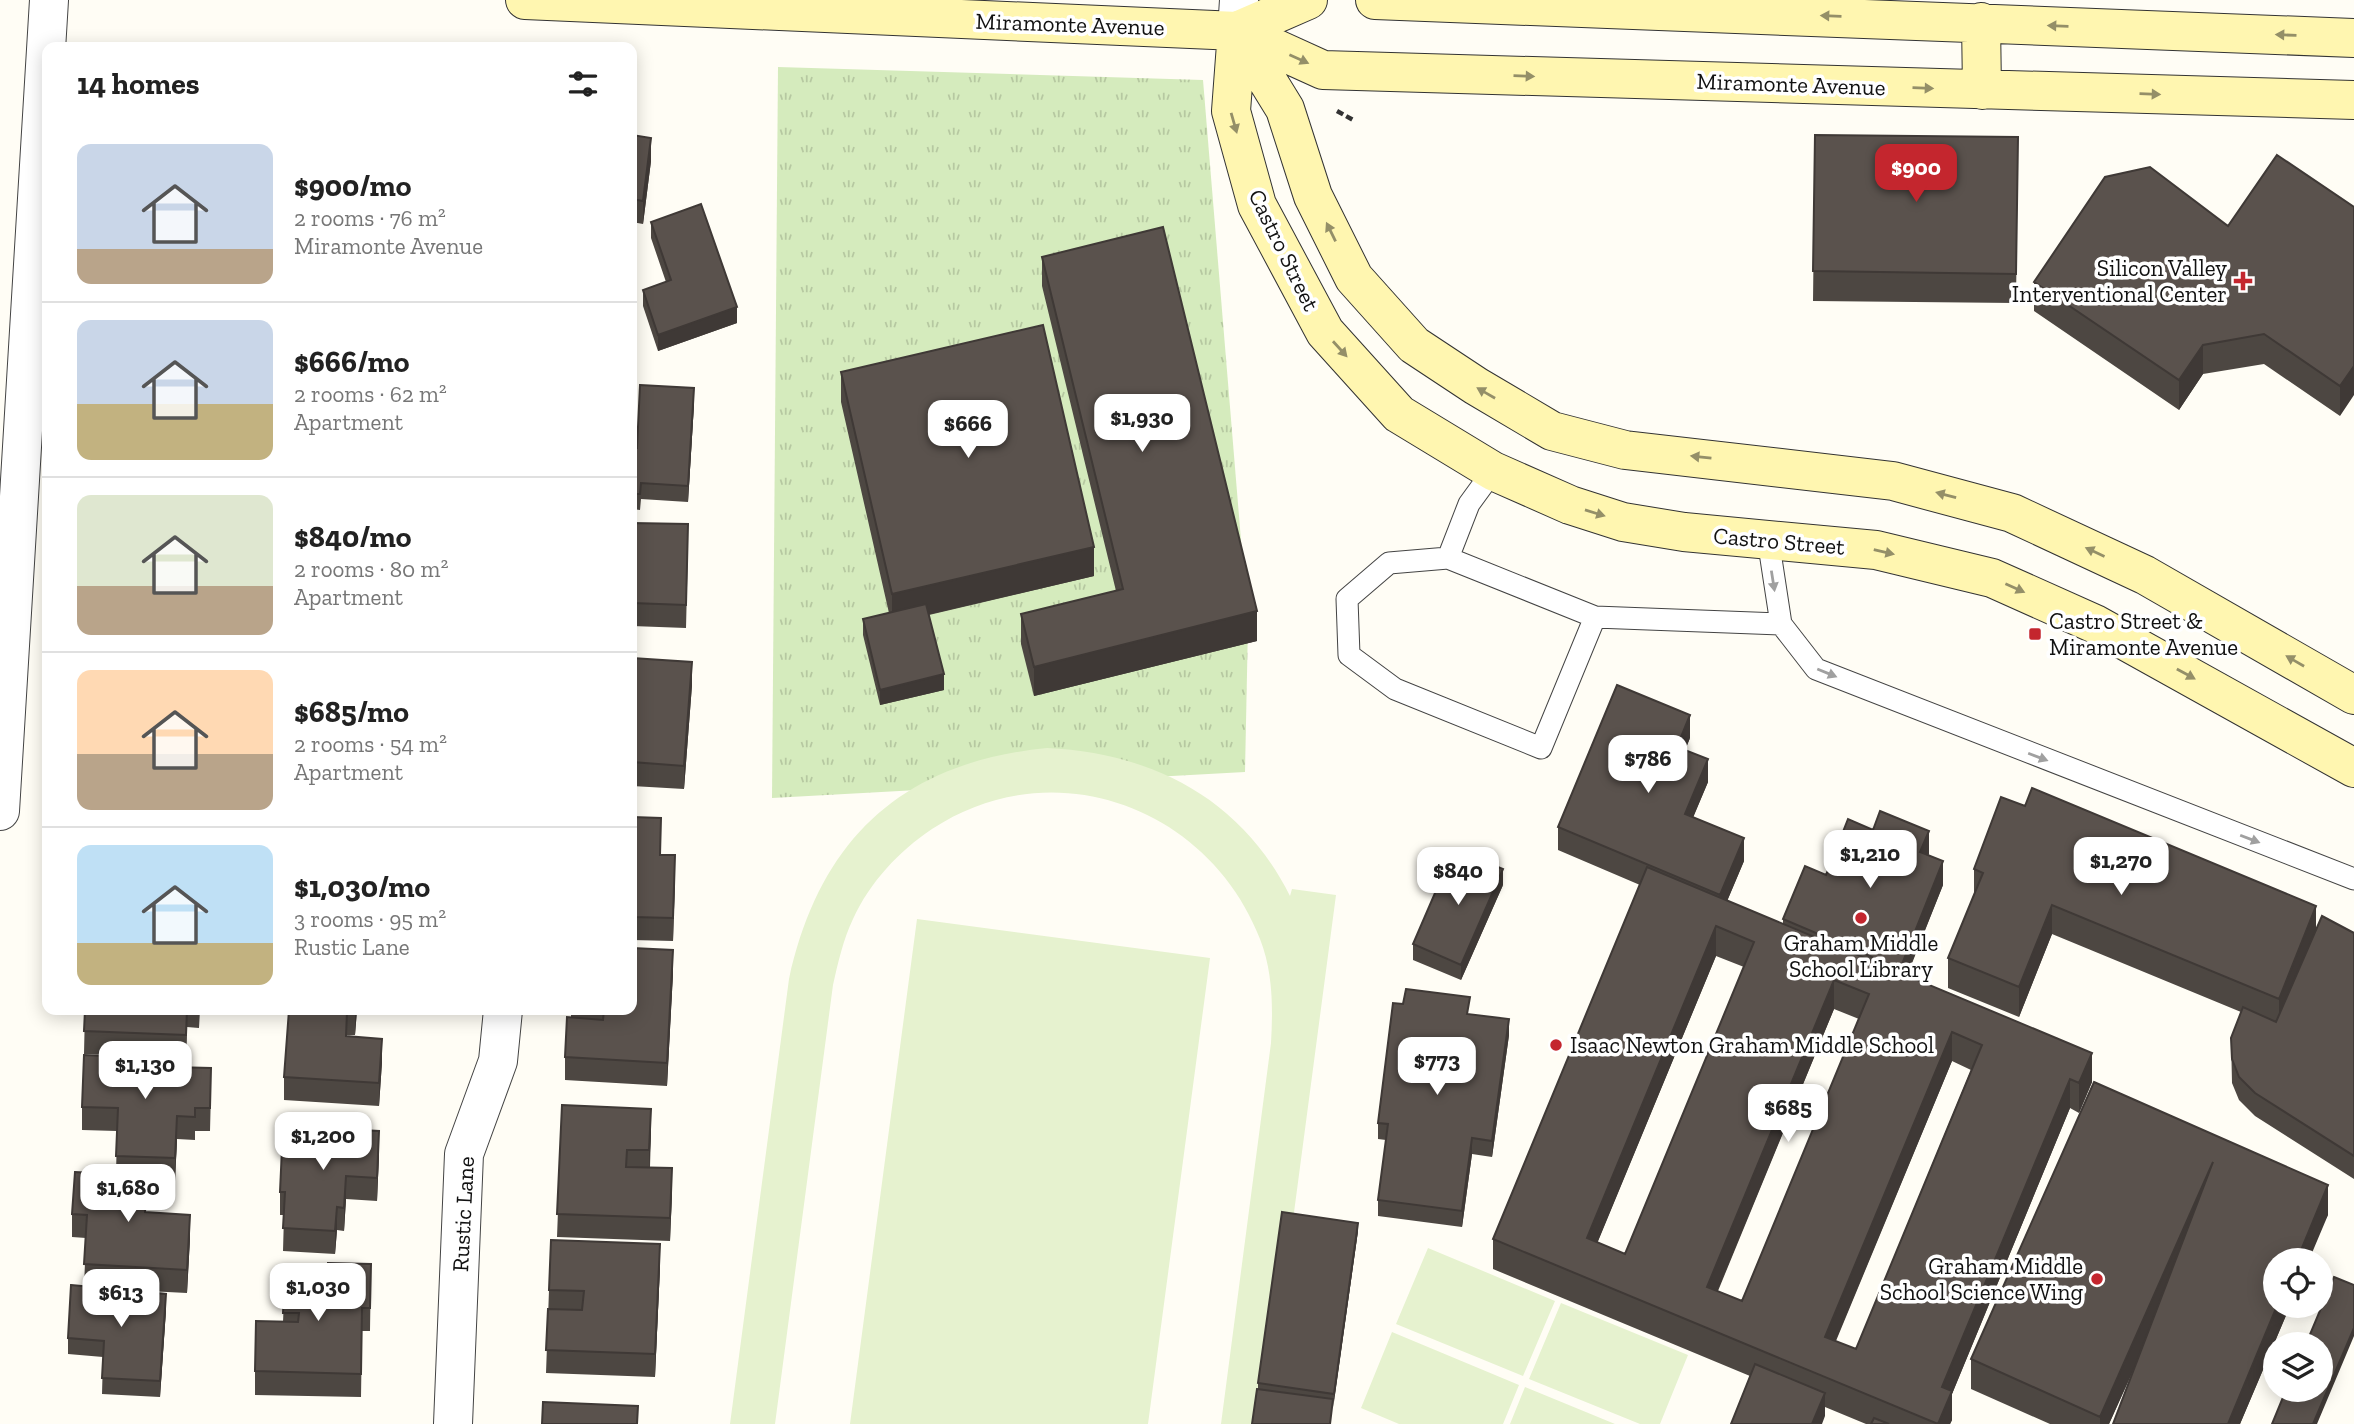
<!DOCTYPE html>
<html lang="en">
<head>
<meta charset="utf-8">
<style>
	:root { --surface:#fff; --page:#f6f6f6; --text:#222; --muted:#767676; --line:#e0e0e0; --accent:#c4262e }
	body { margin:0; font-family:"Zilla Slab",serif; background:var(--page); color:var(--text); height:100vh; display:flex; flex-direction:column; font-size:26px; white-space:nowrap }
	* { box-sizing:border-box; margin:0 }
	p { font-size:23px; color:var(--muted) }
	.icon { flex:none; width:38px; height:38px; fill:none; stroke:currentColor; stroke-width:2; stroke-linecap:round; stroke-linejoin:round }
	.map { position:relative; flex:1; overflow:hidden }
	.drawer { position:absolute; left:42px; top:42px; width:595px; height:973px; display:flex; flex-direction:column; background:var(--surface); border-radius:14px; box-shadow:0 4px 18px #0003 }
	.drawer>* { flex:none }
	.controls { position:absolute; left:2263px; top:1248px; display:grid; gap:14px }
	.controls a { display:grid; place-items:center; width:70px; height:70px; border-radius:50%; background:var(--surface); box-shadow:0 4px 18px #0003; font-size:35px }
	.price { position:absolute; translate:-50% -60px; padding:0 16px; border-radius:14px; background:#fff; color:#222; font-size:23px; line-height:46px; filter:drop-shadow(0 2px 4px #0008) }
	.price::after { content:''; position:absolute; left:50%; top:42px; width:21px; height:16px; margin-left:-10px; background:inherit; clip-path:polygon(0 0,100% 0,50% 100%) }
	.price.selected { background:var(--accent); color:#fff }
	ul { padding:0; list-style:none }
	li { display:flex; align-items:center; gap:21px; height:175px; padding:0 35px }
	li+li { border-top:2px solid var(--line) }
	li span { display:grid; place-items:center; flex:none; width:196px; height:140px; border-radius:14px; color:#555 }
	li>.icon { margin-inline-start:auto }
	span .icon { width:84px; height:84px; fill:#fffc; stroke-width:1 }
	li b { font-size:30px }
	h2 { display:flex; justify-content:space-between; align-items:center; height:84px; padding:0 35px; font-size:30px }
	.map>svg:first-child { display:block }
	.park { fill:url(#park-tufts) }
	.pitch { fill:#e6f2cf }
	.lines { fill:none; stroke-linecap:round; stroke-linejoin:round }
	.lane-casing { stroke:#444; stroke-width:23 }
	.street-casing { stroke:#444; stroke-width:40 }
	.secondary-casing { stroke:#333; stroke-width:40 }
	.path { stroke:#333; stroke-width:4.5; stroke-dasharray:7 3.5; stroke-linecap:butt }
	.lane { stroke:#fff; stroke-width:21 }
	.street { stroke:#fff; stroke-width:38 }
	.secondary { stroke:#fff6b0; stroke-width:38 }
	.wall { fill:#4d4742; fill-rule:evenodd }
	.shaded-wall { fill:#3f3936 }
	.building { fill:#5a524d; stroke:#3f3936; stroke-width:2; fill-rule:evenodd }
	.oneway { fill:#948f68 }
	.oneway2 { fill:#a0a0a0 }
	.poi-dot { fill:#c4262e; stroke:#fff; stroke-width:2.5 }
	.labels { text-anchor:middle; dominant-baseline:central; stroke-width:7; stroke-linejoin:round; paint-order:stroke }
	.street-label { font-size:23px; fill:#111; stroke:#fff }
	.poi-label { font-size:23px; fill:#111; stroke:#fff; text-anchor:end }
</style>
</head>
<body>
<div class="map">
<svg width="2354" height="1424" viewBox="0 0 2354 1424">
	<defs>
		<pattern id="park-tufts" width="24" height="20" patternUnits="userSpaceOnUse" patternTransform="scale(1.75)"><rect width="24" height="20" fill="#d5ebbd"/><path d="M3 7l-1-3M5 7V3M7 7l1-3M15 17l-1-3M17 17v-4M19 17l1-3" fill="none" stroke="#b6c8a1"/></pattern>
	</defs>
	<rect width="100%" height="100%" fill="#fffdf5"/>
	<path class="park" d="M778 67 1203 80 1248 625 1245 772 772 798Z"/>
	<path class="pitch" d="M1047 748C1152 753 1241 798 1290 896L1292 889 1336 895 1266 1424H1221L1271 1043C1273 1008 1273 972 1260 939 1209 807 1053 749 932 829 899 851 870 882 853 919 843 940 838 963 833 985L775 1424H730L789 979C820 838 903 762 1047 748Z
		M917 919 1210 958 1148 1424H850Z
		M1428 1248 1555 1301 1523 1376 1396 1324Z
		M1561 1303 1688 1355 1660 1424H1640L1529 1379Z
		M1392 1332 1519 1385 1503 1424H1399L1361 1408Z
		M1525 1387 1615 1424H1510Z"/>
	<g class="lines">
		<g class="lane-casing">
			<path id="lane" d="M1768 539 1781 624 1816 669 2354 879
				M1448 558 1595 617 1541 748 1395 689 1349 655 1347 599 1389 563 1448 558 1469 504 1493 471
				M1595 617 1781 624"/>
		</g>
		<g class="street-casing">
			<path id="street" d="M1237 31 1239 0
				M0 811 49 0
				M453 1424 464 1154 498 1061 503 1010"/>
		</g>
		<g class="secondary-casing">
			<path id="secondary" d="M525 0 1237 31 1323 70 2354 100
				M1375 0 2354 38
				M1981 22 1982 90
				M1237 31 1231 111 1257 205 1325 332 1399 414 1493 471 1570 505 1623 522 1684 532 1876 550 1992 578 2095 624 2354 768
				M1237 31 1285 109 1313 196 1354 278 1414 345 1476 386 1552 431 1625 450 1893 481 2012 513 2145 575 2354 695
				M1237 31 1308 0"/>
		</g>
		<path class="path" d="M1337 111 1355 121"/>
		<use href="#lane" class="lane"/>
		<use href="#street" class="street"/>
		<use href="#secondary" class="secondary"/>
	</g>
	<path class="wall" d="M632 135 651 161 643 224 632 222Z
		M1815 135 2018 137 2016 303 1813 301Z
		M2354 207 2340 416 2264 364 2203 374 2179 410 2034 311V282L2228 226Z
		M651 222 737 323 658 351 643 306V290L666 282 651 238Z
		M1042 257 1257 641 1034 696 1021 644V614L1116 591 1042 286Z
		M841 372 1094 576 929 615 944 690 880 705 863 635V619L889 613 841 402Z
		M694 404 688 502 641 499 640 510 632 509V448H637Z
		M632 523 688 547 686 628 632 626Z
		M632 658 692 685 684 789 632 786Z
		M1690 738 1685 750 1708 782 1693 817 1744 861 1727 901 1783 924V919L1826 875 1929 854 1928 855 1943 885 1907 976 2092 1082 2079 1113 2070 1108 1952 1394V1420L1950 1424H1866L1825 1407V1416L1750 1376 1493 1269V1239L1640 885 1558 850V827ZM1716 956 1744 967 1625 1254 1597 1243ZM1834 1009 1859 1019 1742 1301 1718 1291ZM1952 1061 1971 1070 1856 1349 1836 1341Z
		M632 817 661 855 675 878 673 941 632 940Z
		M1974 869 2316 928 2354 933V1179L2255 1116 2239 1100 2232 1083 2231 1038 2241 1012 2052 934 2019 1017 1948 988V958L1974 895Z
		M1503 885 1461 980 1413 960V944Z
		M673 973 667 1086 565 1080V1057L571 1018V1010H632Z
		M85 1010H200L199 1028 187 1027 186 1058 84 1054Z
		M289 1010H357L355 1035H347V1036L382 1062 379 1106 284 1100V1077Z
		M1470 1014 1509 1035 1492 1157 1472 1154 1462 1227 1378 1216V1200L1386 1140 1378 1139V1123Z
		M130 1066 211 1091 210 1131H195V1140L177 1139 175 1181 147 1180 146 1212 190 1238 187 1293 109 1289 166 1310 160 1397 102 1394 103 1357 68 1354V1338L84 1287 86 1238 72 1237V1214L116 1174 117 1131 82 1130V1107Z
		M562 1105 651 1132 650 1167 672 1191 670 1241 557 1237Z
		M379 1154 377 1201 346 1199 344 1231 337 1230 335 1254 283 1251 284 1215H280V1192Z
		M2328 1215 2275 1306H2290L2240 1424 2134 1369 2109 1424H2050L1971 1389V1359Z
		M1358 1231 1333 1407 1258 1389V1383Z
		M371 1264 370 1331H362L361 1397 255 1395V1371L283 1322 285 1275H299Z
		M660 1267 655 1377 546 1373 549 1290Z"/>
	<path class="shaded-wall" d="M651 138V161L643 224V201Z
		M737 307V323L658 351V335Z
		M2203 345V374L2179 410V380Z
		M2354 366V395L2340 416V386Z
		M694 388V404L688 502V486Z
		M1094 547V576L892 623V594Z
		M1257 611V641L1034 696V667Z
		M692 662V685L684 789V766Z
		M944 674V690L880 705V690Z
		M1690 715V738L1677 770V747Z
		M1708 759V782L1685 837V814Z
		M1929 831V854L1920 875V852Z
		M1744 838V861L1720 918V895Z
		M675 855V878L673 941V918Z
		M1943 861V885L1900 992V969Z
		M1503 869V885L1461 980V965Z
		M2052 905V934L2019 1017V987Z
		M2316 906V936L2279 1028V999Z
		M1716 926V956L1587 1268V1238Z
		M673 950V973L667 1086V1063Z
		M1834 980V1009L1707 1316V1287Z
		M187 1010V1027L186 1058V1035Z
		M355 1010H357L355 1035Z
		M1509 1019V1035L1492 1157V1141Z
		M1952 1032V1061L1825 1366V1337Z
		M382 1039V1062L379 1106V1083Z
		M2092 1053V1082L2079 1113V1083Z
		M2070 1079V1108L1952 1394V1420L1950 1424H1938L1942 1387Z
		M651 1109V1132L649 1173V1150Z
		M177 1116V1139L175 1181V1158Z
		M379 1131V1154L377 1201V1178Z
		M1472 1138V1154L1462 1227V1211Z
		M2213 1162V1191L2109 1424H2100V1417Z
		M672 1168V1191L670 1241V1218Z
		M346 1176V1199L344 1231V1208Z
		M2328 1185V1215L2309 1260H2297Z
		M337 1207V1230L335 1254V1231Z
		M190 1215V1238L187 1293V1270Z
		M1358 1223V1231L1334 1402V1394Z
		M660 1244V1267L655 1377V1354Z
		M166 1294V1310L160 1397V1381Z
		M2277 1306H2290L2240 1424H2228Z
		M2354 1328V1336L2317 1424H2313Z
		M1825 1393V1416L1822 1424H1812Z"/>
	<path class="building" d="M632 135 651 138 643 201 632 199Z
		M1815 135 2018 137 2016 274 1813 271Z
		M2277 155 2354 207V366L2340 386 2264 334 2203 345 2179 380 2034 282 2105 177 2150 167 2228 226Z
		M701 204 737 307 658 335 643 290 671 280 651 222Z
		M1163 227 1257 611 1034 667 1021 614 1123 589 1042 257Z
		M1043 325 1094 547 892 594 841 372Z
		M640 385 694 388 688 486 641 483 640 494H632V448H637Z
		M632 523 688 524 686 605 632 603Z
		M926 604 944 674 880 690 863 619Z
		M632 658 692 662 684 766 632 762Z
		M1617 685 1690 715 1677 747 1708 759 1685 814 1744 838 1720 895 1558 827Z
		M2032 788 2316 906 2279 999 2052 905 2019 987 1948 958 1983 873 1974 869 2001 797 2025 806Z
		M1880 811 1929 831 1920 852 1943 861 1900 969 1783 919 1805 866 1826 875 1848 819 1873 830Z
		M632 817 661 818 660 855H675L673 918 632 917Z
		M1454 849 1503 869 1461 965 1413 944Z
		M1647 867 2092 1053 2079 1083 2070 1079 1942 1387 1952 1391 1938 1424 1493 1239ZM1716 926 1754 942 1625 1254 1587 1238ZM1834 980 1869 994 1742 1301 1707 1287ZM1952 1032 1982 1045 1856 1349 1825 1337Z
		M2322 916 2354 933V1156L2255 1093 2239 1077 2232 1059 2231 1038 2243 1007 2276 1022Z
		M632 948 673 950 667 1063 565 1057 567 1017 603 1020 604 1010H632Z
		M1406 989 1470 997 1467 1014 1509 1019 1492 1141 1472 1138 1462 1211 1378 1200 1388 1124 1378 1123 1393 1003 1403 1004Z
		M85 1010H187L186 1035 84 1031Z
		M289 1010H355V1012H347L346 1036 382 1039 379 1083 284 1077Z
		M84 1055 129 1057 130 1066 211 1068 210 1108H195V1117L177 1116 175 1158 116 1156 118 1108 82 1107Z
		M2094 1082 2328 1185 2297 1260H2275V1306H2277L2228 1424H2113L2213 1162 2100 1417 1971 1359Z
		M562 1105 651 1109 649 1150H627L626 1167 672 1168 670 1218 557 1214Z
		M283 1126 379 1131 377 1178 346 1176 344 1208 337 1207 335 1231 283 1228 285 1192H280Z
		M75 1172 147 1176 145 1212 190 1215 187 1270 84 1264 87 1215 72 1214Z
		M1282 1212 1358 1223 1334 1394 1258 1383Z
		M551 1240 660 1244 655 1354 546 1350 548 1309 582 1310 584 1291 549 1290Z
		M328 1263 371 1264 370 1308H362L361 1374 255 1371 256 1321 298 1322 299 1313H283L285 1275H299L300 1269 328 1270Z
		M2334 1277 2354 1285V1328L2313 1424H2272L2286 1390H2320V1344H2306Z
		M71 1285 166 1294 160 1381 102 1378 104 1341 68 1338Z
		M1755 1364 1825 1393 1812 1424H1731Z
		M1257 1389 1333 1399 1330 1424H1252Z
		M543 1402 638 1406 637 1424H542Z
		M1874 1418 1889 1424H1871Z"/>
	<defs><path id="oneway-solid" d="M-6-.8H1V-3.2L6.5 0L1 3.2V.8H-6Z" transform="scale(1.75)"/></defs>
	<g class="oneway">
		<use href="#oneway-solid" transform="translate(1831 16) rotate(-178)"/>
		<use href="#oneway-solid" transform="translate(2058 26) rotate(-178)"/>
		<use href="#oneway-solid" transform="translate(2286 35) rotate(-178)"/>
		<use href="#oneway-solid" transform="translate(1299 59) rotate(24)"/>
		<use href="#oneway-solid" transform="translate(1524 76) rotate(2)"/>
		<use href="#oneway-solid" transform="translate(1923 88) rotate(2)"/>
		<use href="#oneway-solid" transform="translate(2150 94) rotate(2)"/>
		<use href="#oneway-solid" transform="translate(1234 123) rotate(74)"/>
		<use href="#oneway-solid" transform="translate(1331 232) rotate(-116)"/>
		<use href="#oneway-solid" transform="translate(1340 349) rotate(48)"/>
		<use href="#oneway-solid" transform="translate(1486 393) rotate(-150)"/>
		<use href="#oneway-solid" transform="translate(1701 457) rotate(-174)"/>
		<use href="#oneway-solid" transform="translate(1946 495) rotate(-165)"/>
		<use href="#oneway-solid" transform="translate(1595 513) rotate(17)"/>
		<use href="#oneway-solid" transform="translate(1884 552) rotate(13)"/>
		<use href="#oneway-solid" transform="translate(2095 552) rotate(-155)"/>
		<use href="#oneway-solid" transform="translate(2015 588) rotate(24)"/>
		<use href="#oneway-solid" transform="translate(2295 661) rotate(-150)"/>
		<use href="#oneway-solid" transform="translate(2186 674) rotate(29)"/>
	</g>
	<g class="oneway2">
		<use href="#oneway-solid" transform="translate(1773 581) rotate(81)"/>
		<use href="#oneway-solid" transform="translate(1827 673) rotate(22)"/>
		<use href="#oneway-solid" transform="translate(2038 757) rotate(21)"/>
		<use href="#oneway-solid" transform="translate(2250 839) rotate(21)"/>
	</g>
	<g class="poi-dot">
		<path d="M2239.5 270.5h7v7h7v7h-7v7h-7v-7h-7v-7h7z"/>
		<rect x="2028" y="627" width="14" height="14" rx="3.5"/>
		<circle cx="1861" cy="918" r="7"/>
		<circle cx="1556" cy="1045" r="7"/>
		<circle cx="2097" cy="1279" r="7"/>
	</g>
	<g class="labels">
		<g class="street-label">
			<text transform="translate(1070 24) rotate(2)">Miramonte Avenue</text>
			<text transform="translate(1791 84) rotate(2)">Miramonte Avenue</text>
			<text transform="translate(1284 250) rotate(64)">Castro Street</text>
			<text transform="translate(1779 541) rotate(5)">Castro Street</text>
			<text transform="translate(463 1214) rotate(-87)">Rustic Lane</text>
		</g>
		<g class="poi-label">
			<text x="2227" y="268">Silicon Valley<tspan x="2227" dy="26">Interventional Center</tspan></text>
			<text x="2049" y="621" text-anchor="start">Castro Street &amp;<tspan x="2049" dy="26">Miramonte Avenue</tspan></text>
			<text x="1861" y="943" text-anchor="middle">Graham Middle<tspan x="1861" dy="26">School Library</tspan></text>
			<text x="1570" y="1045" text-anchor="start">Isaac Newton Graham Middle School</text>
			<text x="2083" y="1266">Graham Middle<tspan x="2083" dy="26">School Science Wing</tspan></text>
		</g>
	</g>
</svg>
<div class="controls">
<a><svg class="icon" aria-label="locate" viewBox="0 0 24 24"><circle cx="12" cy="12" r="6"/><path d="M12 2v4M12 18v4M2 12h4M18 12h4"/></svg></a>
<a><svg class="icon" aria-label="layers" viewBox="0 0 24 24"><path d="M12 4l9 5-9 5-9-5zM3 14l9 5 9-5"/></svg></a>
</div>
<b class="price selected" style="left:1916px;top:204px">$900</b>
<b class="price" style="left:1142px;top:454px">$1,930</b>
<b class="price" style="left:968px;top:460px">$666</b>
<b class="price" style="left:1648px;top:795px">$786</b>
<b class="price" style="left:1870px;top:890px">$1,210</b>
<b class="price" style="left:2121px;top:897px">$1,270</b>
<b class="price" style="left:1458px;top:907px">$840</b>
<b class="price" style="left:1437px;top:1097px">$773</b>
<b class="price" style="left:145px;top:1101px">$1,130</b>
<b class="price" style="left:1788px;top:1144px">$685</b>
<b class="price" style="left:323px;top:1172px">$1,200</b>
<b class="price" style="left:128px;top:1224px">$1,680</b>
<b class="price" style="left:318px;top:1323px">$1,030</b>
<b class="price" style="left:121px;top:1329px">$613</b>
<section class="drawer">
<h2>14 homes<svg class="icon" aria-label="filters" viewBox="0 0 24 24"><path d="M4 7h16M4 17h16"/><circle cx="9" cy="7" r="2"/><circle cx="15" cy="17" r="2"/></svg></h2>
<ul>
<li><span style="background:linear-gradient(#c9d6e8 75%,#b9a48a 0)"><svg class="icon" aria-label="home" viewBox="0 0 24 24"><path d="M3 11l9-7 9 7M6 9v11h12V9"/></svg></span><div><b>$900/mo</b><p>2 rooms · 76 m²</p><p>Miramonte Avenue</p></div></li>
<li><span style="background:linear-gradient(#c9d6e8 60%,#c2b280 0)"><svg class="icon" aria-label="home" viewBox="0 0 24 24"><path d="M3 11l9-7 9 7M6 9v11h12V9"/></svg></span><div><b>$666/mo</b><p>2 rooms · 62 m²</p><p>Apartment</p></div></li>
<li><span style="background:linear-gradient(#dfe7d0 65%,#b9a48a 0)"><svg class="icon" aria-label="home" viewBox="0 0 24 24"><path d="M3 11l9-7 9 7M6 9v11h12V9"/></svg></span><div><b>$840/mo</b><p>2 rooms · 80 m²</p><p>Apartment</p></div></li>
<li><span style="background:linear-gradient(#ffd9b3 60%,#b9a48a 0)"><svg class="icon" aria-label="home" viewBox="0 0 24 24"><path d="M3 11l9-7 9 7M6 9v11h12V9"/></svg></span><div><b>$685/mo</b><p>2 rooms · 54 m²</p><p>Apartment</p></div></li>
<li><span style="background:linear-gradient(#bfe0f5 70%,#c2b280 0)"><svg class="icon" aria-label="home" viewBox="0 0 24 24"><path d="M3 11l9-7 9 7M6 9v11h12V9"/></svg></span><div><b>$1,030/mo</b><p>3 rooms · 95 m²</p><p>Rustic Lane</p></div></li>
</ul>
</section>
</div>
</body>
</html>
